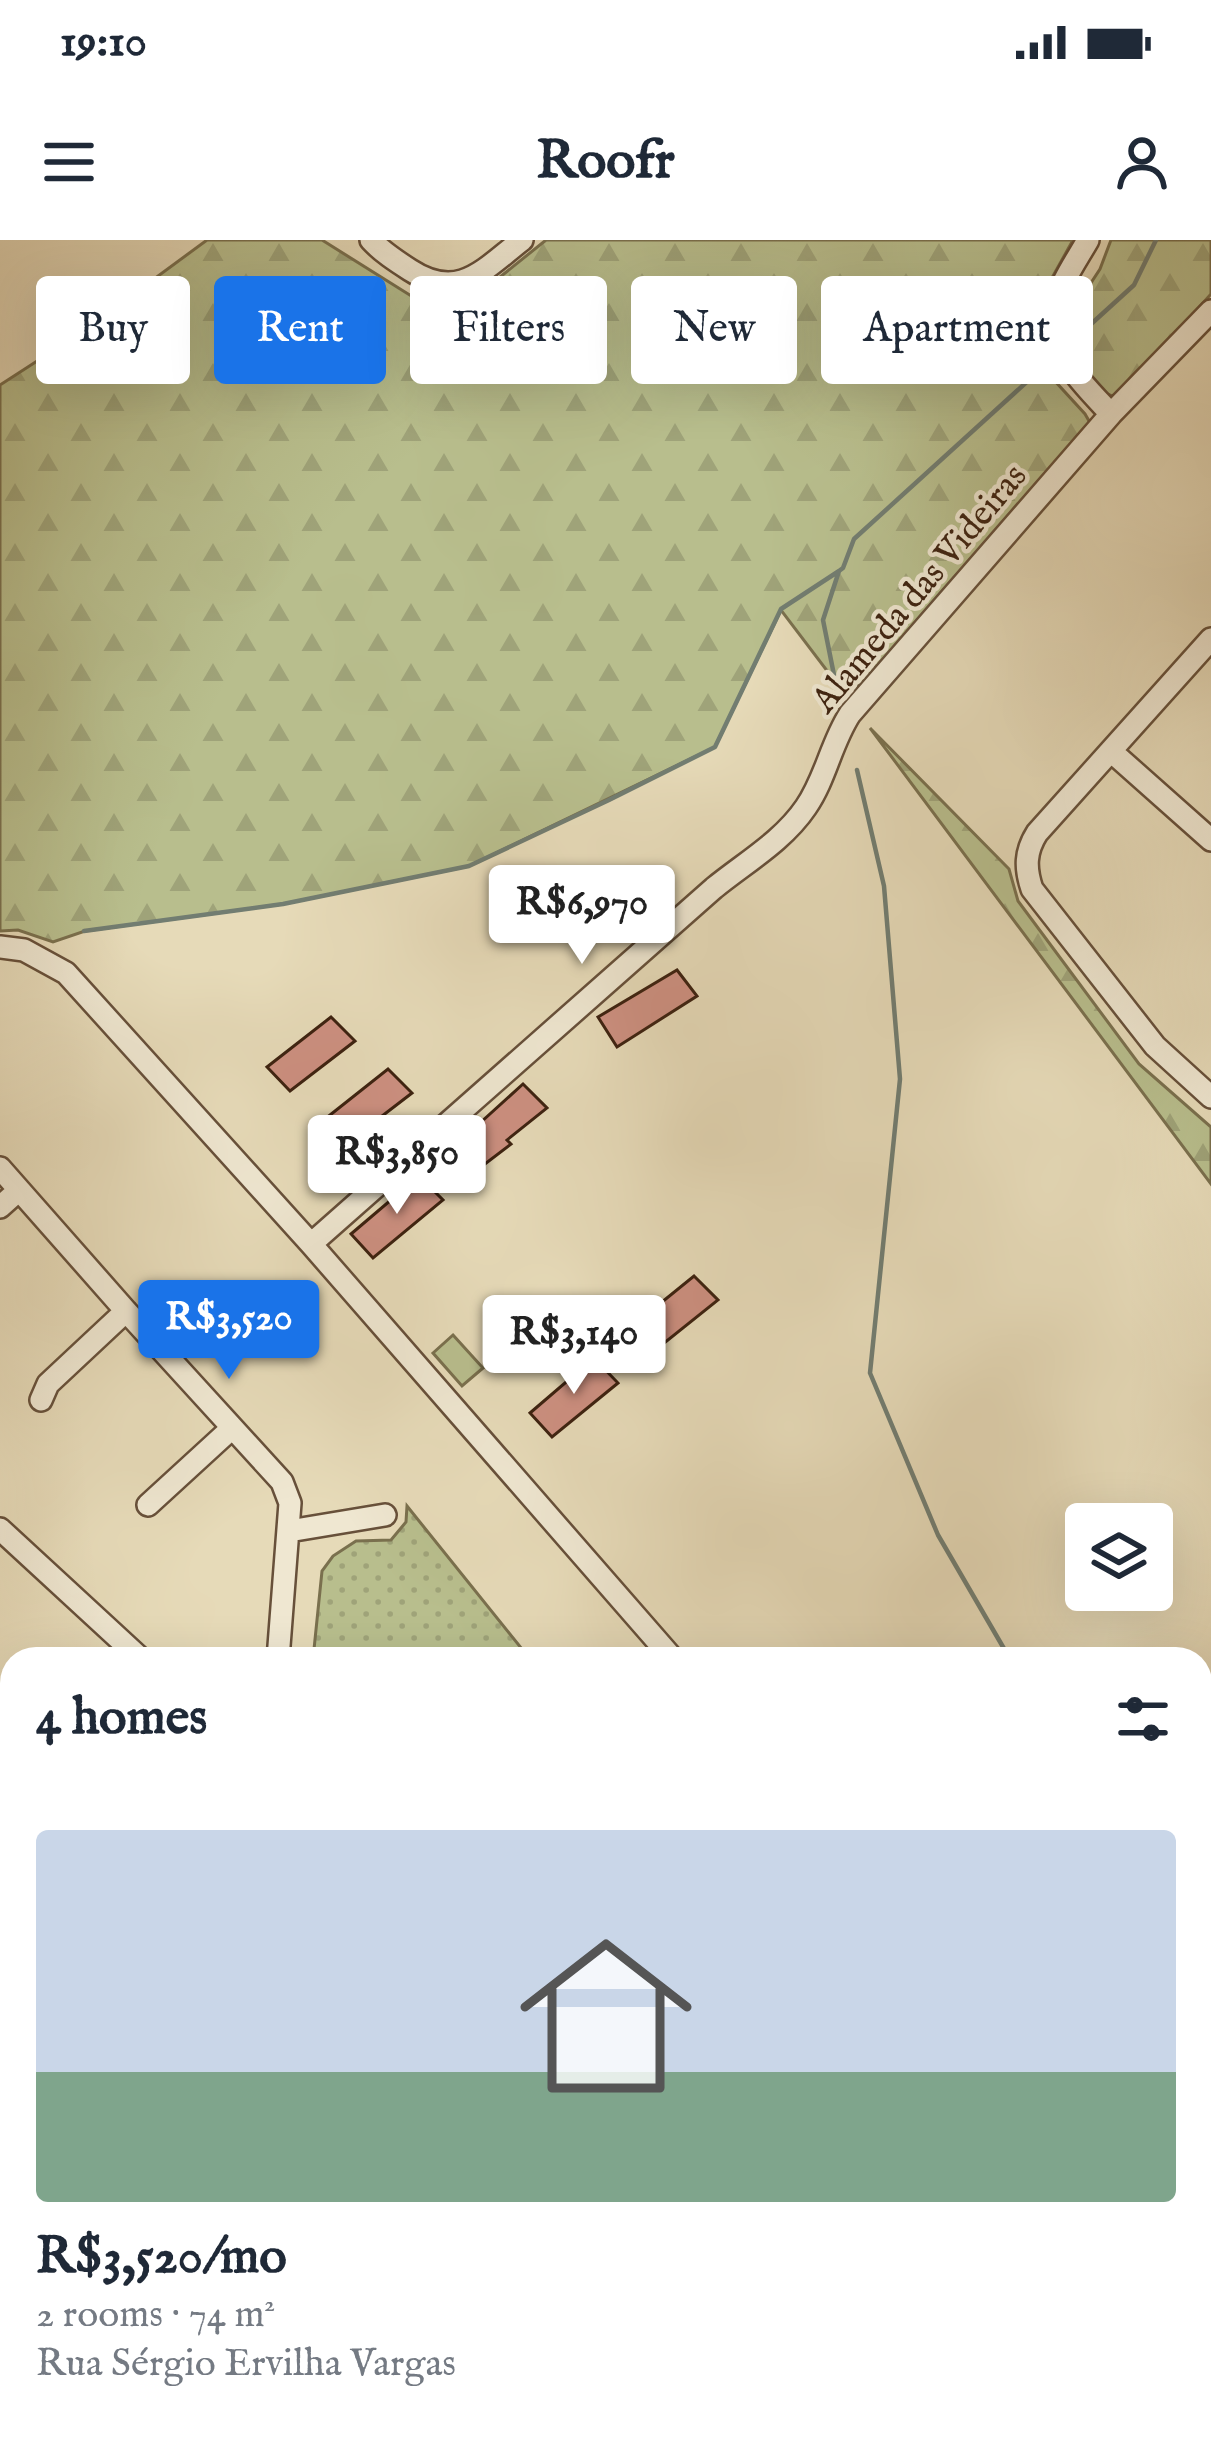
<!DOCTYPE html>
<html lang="en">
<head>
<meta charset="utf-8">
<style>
	:root { --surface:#fff; --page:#f6f6f7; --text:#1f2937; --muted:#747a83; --line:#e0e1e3; --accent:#1a73e8 }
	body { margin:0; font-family:"IM FELL English",serif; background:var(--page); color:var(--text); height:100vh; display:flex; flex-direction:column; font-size:45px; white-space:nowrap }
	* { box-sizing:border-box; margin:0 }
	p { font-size:39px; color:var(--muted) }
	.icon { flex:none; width:66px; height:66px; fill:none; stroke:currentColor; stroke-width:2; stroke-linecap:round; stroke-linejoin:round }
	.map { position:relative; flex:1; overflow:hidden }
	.panel { position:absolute; left:0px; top:1407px; width:1212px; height:807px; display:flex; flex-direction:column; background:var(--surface); border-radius:36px 36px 0 0; box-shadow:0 12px 48px #0002 }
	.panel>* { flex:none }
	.guide { position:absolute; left:36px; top:36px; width:1140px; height:108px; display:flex; gap:24px }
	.controls { position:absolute; left:1065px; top:1263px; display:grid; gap:24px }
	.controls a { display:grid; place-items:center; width:108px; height:108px; border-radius:12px; background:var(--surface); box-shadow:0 12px 48px #0002; font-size:60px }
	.price { position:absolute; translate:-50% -102px; padding:0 27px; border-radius:12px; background:#fff; color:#222; font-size:39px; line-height:78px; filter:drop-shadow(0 3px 6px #0008) }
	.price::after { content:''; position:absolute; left:50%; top:72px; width:36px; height:27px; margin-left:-18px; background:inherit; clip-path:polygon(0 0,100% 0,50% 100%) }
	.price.on { background:var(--accent); color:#fff }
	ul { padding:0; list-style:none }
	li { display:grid; align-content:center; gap:24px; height:636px; padding:0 36px }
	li+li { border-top:3px solid var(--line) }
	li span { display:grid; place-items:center; height:372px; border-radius:12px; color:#555 }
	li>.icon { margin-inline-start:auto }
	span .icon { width:216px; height:216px; fill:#fffc; stroke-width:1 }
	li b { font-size:51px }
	h2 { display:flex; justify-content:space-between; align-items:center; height:144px; padding:0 36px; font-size:51px }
	.pill { padding:0 42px; border-radius:12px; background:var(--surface); box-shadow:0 12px 48px #0002; font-size:42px; line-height:108px }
	.pill.on { background:var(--accent); color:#fff }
	.status { display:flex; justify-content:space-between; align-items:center; height:84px; padding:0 60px; background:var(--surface); direction:ltr }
	.status svg { height:33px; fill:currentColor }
	header { display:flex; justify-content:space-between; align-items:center; height:156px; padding:0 36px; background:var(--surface); font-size:54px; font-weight:700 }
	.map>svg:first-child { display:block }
	.grass { fill:#b8be8d; stroke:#7a704e; stroke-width:3 }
	.forest { fill:url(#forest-firs); stroke:#7a704e; stroke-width:3 }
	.park { fill:url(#park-dots); stroke:#7a704e; stroke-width:3 }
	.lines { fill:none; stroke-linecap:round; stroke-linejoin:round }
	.stream { stroke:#727d71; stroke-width:4.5 }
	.building { fill:#cd9081; stroke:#3d2210; stroke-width:3 }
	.minor-casing { stroke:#67503a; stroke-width:26 }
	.major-casing { stroke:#3d2210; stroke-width:32 }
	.highway-casing { stroke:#3d2210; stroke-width:38 }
	.path { stroke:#3d2210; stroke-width:3; stroke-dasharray:3 6; stroke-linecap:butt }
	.minor { stroke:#efe7d1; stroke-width:21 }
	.major { stroke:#e6dab8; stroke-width:27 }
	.highway { stroke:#e6dab8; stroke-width:33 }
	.labels { text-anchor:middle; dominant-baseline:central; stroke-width:9; stroke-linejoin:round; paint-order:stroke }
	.street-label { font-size:36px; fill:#3d2210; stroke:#efe7d1 }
</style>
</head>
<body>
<div class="status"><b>19:10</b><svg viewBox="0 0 49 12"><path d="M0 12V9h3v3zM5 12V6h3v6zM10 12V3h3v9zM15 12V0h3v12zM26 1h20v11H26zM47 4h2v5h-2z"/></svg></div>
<header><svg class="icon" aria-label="menu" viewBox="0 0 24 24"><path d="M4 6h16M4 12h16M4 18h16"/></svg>Roofr<svg class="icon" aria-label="person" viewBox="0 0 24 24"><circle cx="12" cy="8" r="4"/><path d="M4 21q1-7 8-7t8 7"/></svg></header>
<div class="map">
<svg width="1211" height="2212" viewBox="0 0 1211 2212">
	<defs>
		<pattern id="forest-firs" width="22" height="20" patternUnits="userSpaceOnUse" patternTransform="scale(3)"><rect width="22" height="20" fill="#b8be8d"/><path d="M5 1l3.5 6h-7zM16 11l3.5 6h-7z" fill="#9fa379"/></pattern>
		<pattern id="park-dots" width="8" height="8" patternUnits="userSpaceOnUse" patternTransform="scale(3)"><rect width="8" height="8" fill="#b8be8d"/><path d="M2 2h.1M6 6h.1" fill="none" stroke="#9fa379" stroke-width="1.8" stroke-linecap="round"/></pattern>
	</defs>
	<rect width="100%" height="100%" fill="#e6dab8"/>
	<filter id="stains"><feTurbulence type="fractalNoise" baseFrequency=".00167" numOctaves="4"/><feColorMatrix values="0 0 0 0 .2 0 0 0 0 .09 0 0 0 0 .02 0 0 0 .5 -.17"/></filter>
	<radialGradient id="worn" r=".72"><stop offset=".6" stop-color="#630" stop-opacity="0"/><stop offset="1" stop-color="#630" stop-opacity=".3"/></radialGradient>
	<path class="grass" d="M453 1095 483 1128 462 1146 433 1113Z"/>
	<path class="forest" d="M207 0H322L448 79 546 0H1073L1048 45 1073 85 1070 75 1100 29 1111 0H1211V54L1124 151 1112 156 1100 151 1063 110 1043 128 1085 174 1089 181V188L868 442 859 445 850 461 781 370 715 507 469 626 283 664 85 691 53 702 18 690 0 691V145L82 92Z
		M870 488 1009 629 1018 661 1139 824 1211 887V944Z"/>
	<path class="park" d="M407 1266 530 1419H313L322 1331 333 1316 356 1301 391 1300 406 1282Z"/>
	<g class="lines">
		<path class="stream" d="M1079 95 1134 45 1156 0
			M838 455 823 380 839 331 843 328 854 299 1052 119
			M857 530 884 646 900 839 870 1133 938 1295 1010 1419
			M84 691 283 664 469 626 609 560 715 507 781 369 839 331"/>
	</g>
	<path class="building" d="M677 730 697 756 617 807 598 777Z
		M331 777 355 801 290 851 267 827Z
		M388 829 412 853 347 903 325 879Z
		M523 844 547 868 507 900 511 904 481 927 458 903Z
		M419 936 443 960 373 1018 351 994Z
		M694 1036 718 1060 653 1112 630 1088Z
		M594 1118 618 1143 552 1197 530 1173Z"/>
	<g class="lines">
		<g class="minor-casing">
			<path id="minor" d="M371 0C382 12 396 21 410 30 459 62 484 29 522 0
				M1088 0C1076 21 1059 45 1054 69 1045 110 1086 147 1111 174
				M1211 399 1037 593C1025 612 1025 628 1032 649L1155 806 1211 857
				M1112 512 1211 600
				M0 707 24 710 66 733 311 1004 673 1419
				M0 928 126 1071 282 1242 290 1263 278 1419
				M0 967 19 950
				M311 1004 714 648C746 622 783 601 806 567 826 538 831 503 850 474L1111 174 1211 71
				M41 1160 48 1144 126 1071
				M148 1265 232 1188
				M0 1289 141 1419
				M289 1291 385 1275
				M0 1545 12 1555
				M367 2202 387 2212
				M316 2212 337 2202
				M548 2212 561 2202"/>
		</g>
		<g class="major-casing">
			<path id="major" d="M0 1833 12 1849
				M290 2202 292 2212"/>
		</g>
		<g class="highway-casing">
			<path id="highway" d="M1200 1792 1211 1782
				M1200 1856 1211 1846
				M1200 1889 1211 1879
				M1200 1947 1211 1938
				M707 2212 719 2202
				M774 2212 786 2202
				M818 2212 830 2202
				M874 2212 887 2202
				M968 2212 977 2202"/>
		</g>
		<path class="path" d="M0 1573 12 1585
			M0 1627 12 1617"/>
		<use href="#minor" class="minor"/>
		<use href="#major" class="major"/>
		<use href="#highway" class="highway"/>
	</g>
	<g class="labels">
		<g class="street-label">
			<text transform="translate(920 349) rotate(-50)">Alameda das Videiras</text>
		</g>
	</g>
	<rect width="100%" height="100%" filter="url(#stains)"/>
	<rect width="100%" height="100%" fill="url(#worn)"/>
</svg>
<div class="controls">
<a><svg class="icon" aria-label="layers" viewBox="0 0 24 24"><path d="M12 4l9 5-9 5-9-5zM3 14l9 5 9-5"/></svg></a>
</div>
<b class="price" style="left:582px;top:727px">R$6,970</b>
<b class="price" style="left:397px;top:977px">R$3,850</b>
<b class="price on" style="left:229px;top:1142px">R$3,520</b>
<b class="price" style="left:574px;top:1157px">R$3,140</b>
<div class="guide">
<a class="pill">Buy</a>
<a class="pill on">Rent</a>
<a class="pill">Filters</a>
<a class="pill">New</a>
<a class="pill">Apartment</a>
</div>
<section class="panel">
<h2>4 homes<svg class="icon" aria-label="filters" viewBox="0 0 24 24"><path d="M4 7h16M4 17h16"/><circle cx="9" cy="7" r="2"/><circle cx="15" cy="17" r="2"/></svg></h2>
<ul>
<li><span style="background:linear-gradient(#c9d6e8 65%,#7fa58c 0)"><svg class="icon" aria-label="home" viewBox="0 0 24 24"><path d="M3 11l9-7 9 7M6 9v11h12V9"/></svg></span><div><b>R$3,520/mo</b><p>2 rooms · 74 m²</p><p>Rua Sérgio Ervilha Vargas</p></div></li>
</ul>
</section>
</div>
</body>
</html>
